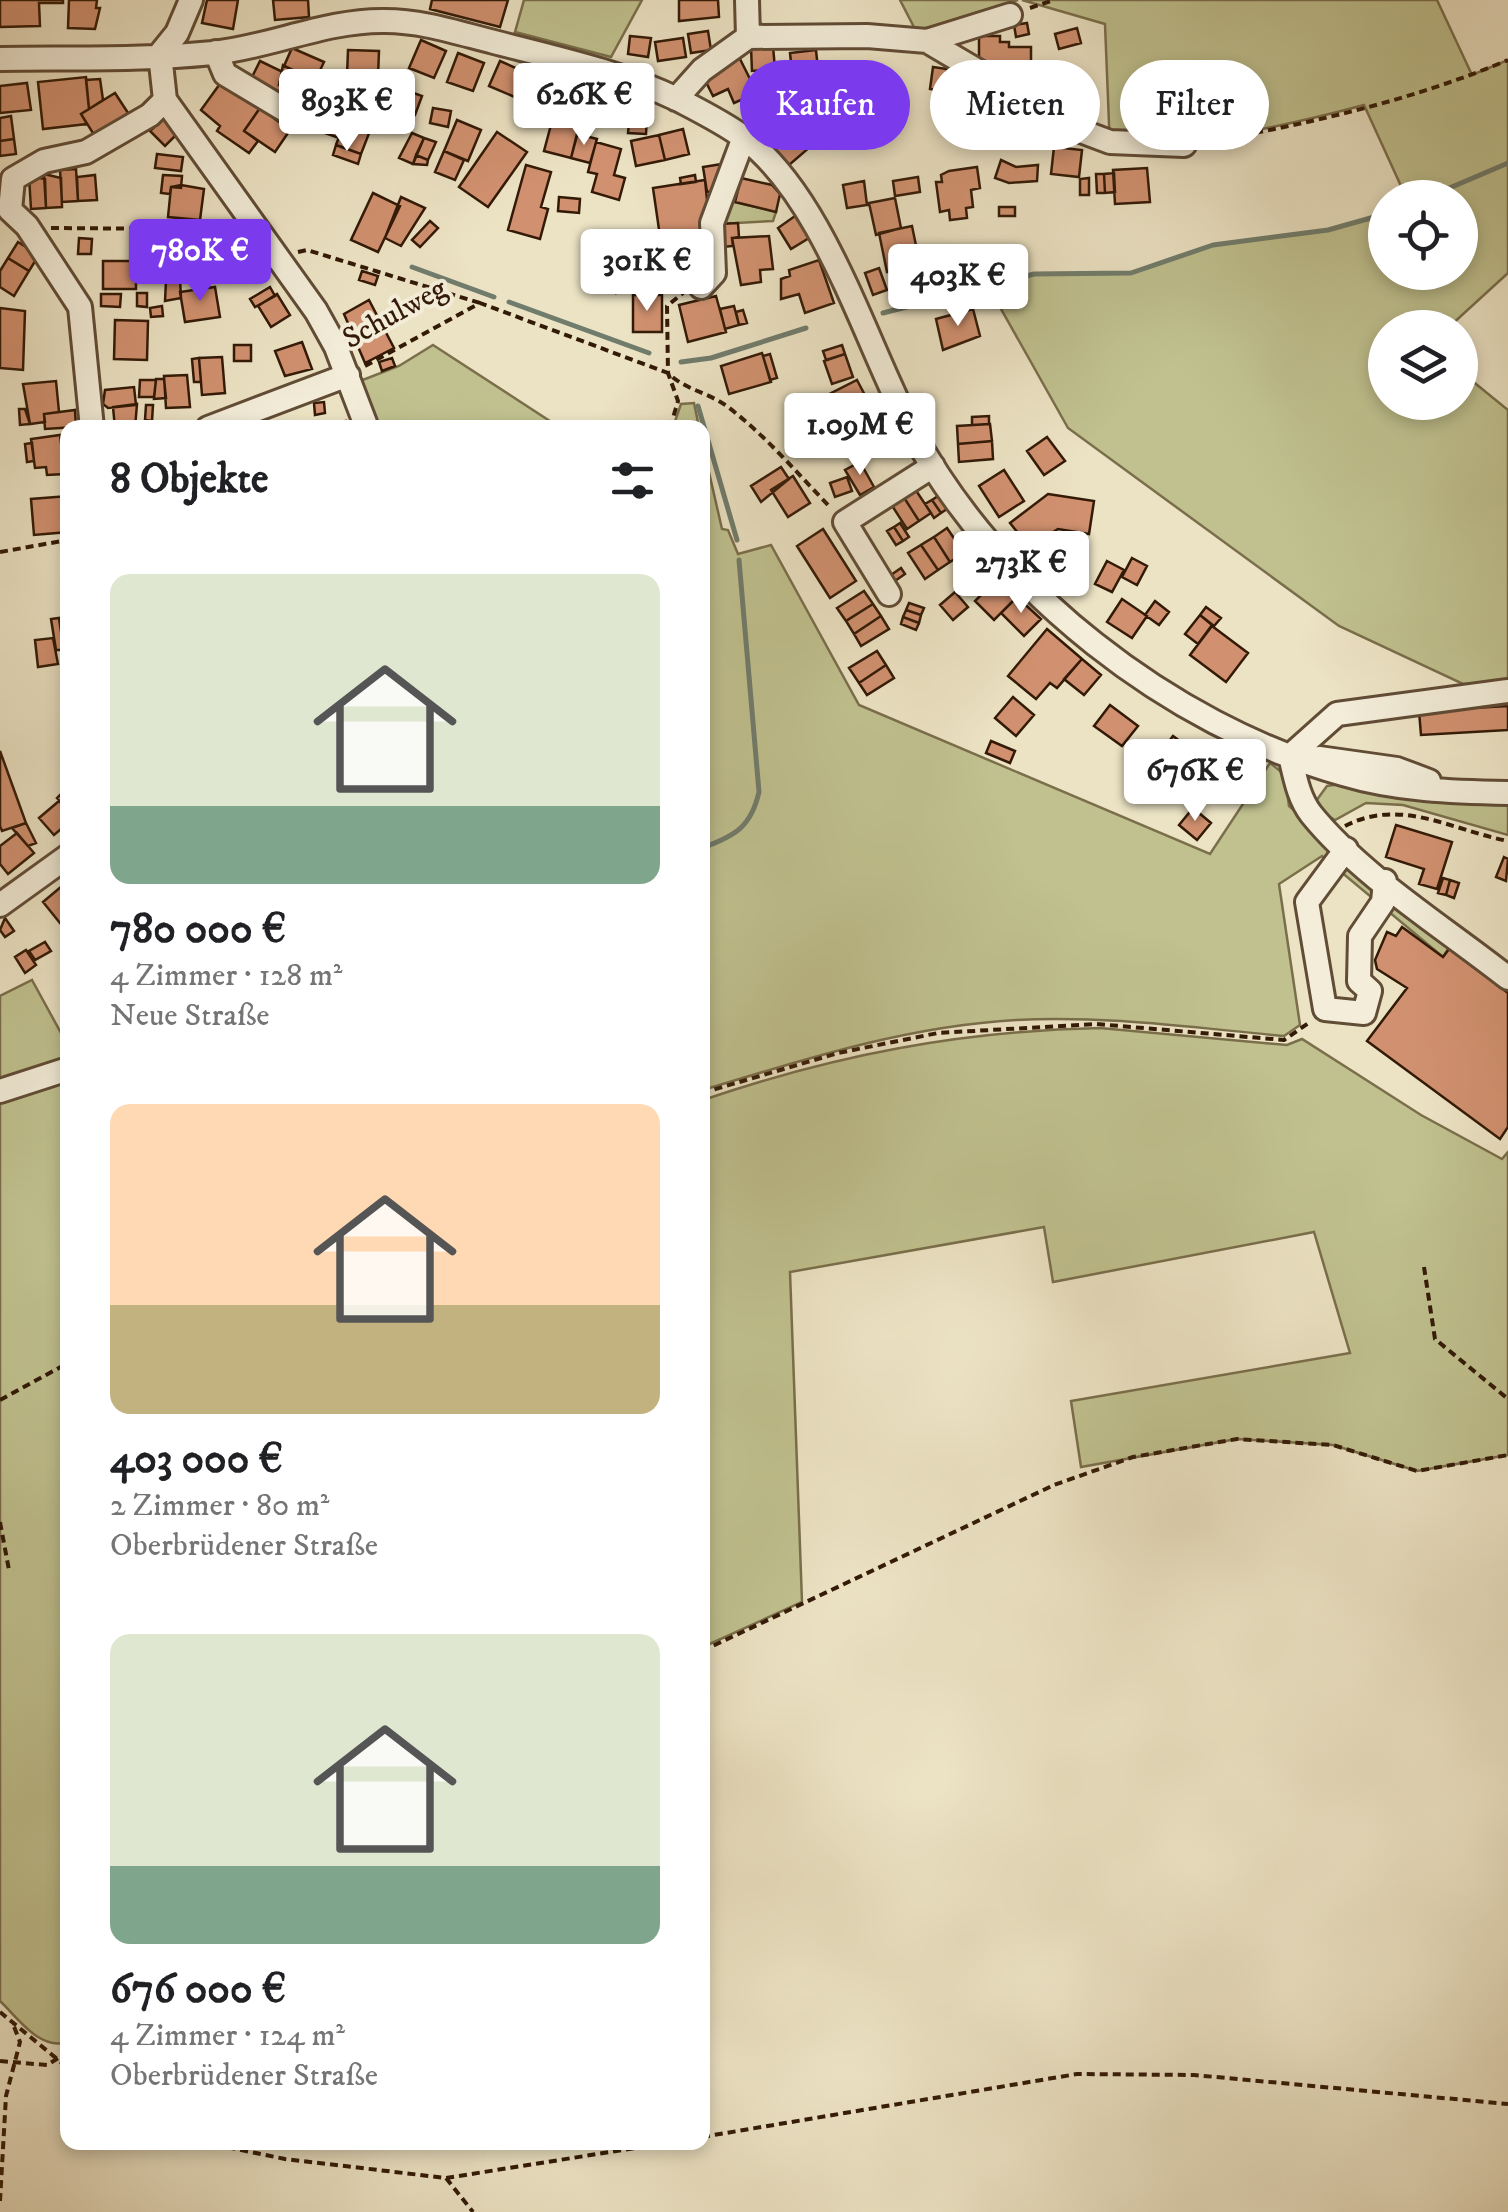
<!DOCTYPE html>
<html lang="de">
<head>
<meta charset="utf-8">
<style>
	:root { --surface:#fff; --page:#f2f2f2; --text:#202124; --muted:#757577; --accent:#7c3aed }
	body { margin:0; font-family:"IM FELL DW Pica",serif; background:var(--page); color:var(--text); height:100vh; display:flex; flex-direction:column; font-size:38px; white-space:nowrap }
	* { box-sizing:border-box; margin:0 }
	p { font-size:32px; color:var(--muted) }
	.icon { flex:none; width:55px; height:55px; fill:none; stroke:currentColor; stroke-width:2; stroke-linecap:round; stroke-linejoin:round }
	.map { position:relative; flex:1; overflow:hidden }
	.drawer { position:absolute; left:60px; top:420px; width:650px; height:1730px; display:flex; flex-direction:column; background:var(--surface); border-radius:20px; box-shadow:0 5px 15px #0003 }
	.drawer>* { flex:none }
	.guide { position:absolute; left:740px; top:60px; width:618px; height:90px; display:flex; gap:20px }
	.controls { position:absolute; left:1368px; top:180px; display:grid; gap:20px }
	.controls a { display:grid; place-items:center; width:110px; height:110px; border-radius:50%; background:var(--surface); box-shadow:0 5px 15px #0003; font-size:50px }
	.price { position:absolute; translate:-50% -85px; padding:0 22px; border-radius:10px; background:#fff; color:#222; font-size:32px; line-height:65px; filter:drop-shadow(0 2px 5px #0008) }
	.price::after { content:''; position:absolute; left:50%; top:60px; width:30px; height:22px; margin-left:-15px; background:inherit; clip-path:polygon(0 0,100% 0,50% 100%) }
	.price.active { background:var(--accent); color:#fff }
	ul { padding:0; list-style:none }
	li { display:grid; align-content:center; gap:20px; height:530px; padding:0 50px }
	li span { display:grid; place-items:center; height:310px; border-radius:20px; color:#555 }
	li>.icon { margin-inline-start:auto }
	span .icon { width:180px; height:180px; fill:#fffc; stroke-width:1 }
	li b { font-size:42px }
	h2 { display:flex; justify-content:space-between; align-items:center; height:120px; padding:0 50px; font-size:42px }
	.pill { padding:0 35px; border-radius:45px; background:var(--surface); box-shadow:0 5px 15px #0003; font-size:35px; line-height:90px }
	.pill.active { background:var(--accent); color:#fff }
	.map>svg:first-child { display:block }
	.green { fill:#c0c18f; stroke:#7a6e4b; stroke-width:2.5 }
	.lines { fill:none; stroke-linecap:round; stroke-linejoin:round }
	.stream { stroke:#707c6c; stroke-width:5 }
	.building { fill:#d19170; stroke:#331a07; stroke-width:2.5 }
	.minor-casing { stroke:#614c36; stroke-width:28 }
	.path { stroke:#331a07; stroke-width:4; stroke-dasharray:8 5; stroke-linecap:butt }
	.minor { stroke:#f3edd9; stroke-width:22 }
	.labels { text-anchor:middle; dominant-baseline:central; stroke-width:8; stroke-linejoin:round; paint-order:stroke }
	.street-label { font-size:30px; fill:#331a07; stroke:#f3edd9 }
</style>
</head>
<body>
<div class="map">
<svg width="1508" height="2212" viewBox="0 0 1508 2212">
	<rect width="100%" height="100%" fill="#ece3c4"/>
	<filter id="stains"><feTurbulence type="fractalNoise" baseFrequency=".002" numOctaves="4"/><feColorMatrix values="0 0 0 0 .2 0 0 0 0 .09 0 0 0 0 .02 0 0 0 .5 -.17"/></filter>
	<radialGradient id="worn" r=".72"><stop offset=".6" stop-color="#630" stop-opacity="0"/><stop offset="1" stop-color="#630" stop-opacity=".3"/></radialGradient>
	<path class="green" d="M524 0H642L611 57 515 32Z
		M900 0H1018L916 31Z
		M1022 0H1437L1472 75 1508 60V273L1449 327 1385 328V402H1460V371L1508 410V683L1463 684 1339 626 1068 428 987 284 1034 274 1131 273 1213 245 1328 230 1385 214V272H1460V198L1406 197 1364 105C1279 128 1198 144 1110 149L1105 24Z
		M731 201 776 212 773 221 720 224Z
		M433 345 559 427H379L360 381 399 366Z
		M694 403 699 427H673L681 404Z
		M702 442 722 529 728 530 738 554 771 545 859 705 1210 854 1270 763 1285 775 1289 806 1452 943 1443 957 1322 856 1279 884 1300 1025 1284 1036C1195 1028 1105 1015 1016 1020 908 1026 805 1059 703 1090Z
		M1353 782 1508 804V835L1403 805 1366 803 1335 820 1318 810 1316 801 1327 786Z
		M32 980 67 1044V1061L0 1083V996Z
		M1100 1028 1287 1045 1302 1039 1421 1115 1502 1159 1508 1152V1455L1417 1471 1333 1445 1237 1439 1081 1467 1071 1401 1350 1353 1314 1232 1053 1282 1044 1227 790 1272 802 1602 703 1647V1100C835 1055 960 1031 1100 1028Z
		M67 1078V2042C40 2051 18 2018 0 2001V1099Z"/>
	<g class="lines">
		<path class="stream" d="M1426 198 1508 163
			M412 267 494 297
			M509 302 649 353
			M883 313 1034 274 1131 273 1213 245 1328 230 1385 214
			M681 362 711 358 806 328
			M698 406 737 540
			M702 848C735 836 751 827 759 792L739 560"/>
	</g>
	<path class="building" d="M0 0H63V3H39L40 26 0 27Z
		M69 0H97L96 8H100L95 29 68 28Z
		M207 0H238L233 29 202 23Z
		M273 0H308L309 17 275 20Z
		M432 0H508L500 27 430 9Z
		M679 0H718L719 17 679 21Z
		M1027 23 1029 34 1016 37 1014 25Z
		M1077 28 1081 43 1059 49 1055 34Z
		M708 31 711 50 691 53 688 34Z
		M630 36 651 38 648 57 628 54Z
		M979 36H1000V42H1009V47H1031V68H998V62H979Z
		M683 38 686 57 658 61 655 42Z
		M421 40 446 51 434 78 409 68Z
		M773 46 775 69 752 71 751 48Z
		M292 48 324 62 315 81 284 66Z
		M348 50 379 51 378 77 347 76Z
		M816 50 820 88 794 91 790 53Z
		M458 53 484 63 473 91 447 82Z
		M739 57 757 93 734 103 728 89 713 96 702 74Z
		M260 61 285 73 279 85 290 90 285 100 249 83Z
		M500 61 527 73 517 98 489 86Z
		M283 65 315 81 307 98 279 85Z
		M933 67 947 69 944 91 930 89Z
		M86 77 89 109 81 114 87 124 43 129 38 82Z
		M100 79 103 100 89 109 86 80Z
		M222 81 262 105 244 131 258 141 249 153 217 131 220 126 201 110Z
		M27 83 31 110 0 113V86Z
		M394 86 422 96 415 115 387 105Z
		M290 90 307 98 302 108 285 100Z
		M115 93 130 116 96 138 81 114Z
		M610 100 612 118 602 119 600 101Z
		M325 105 348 113 339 138 316 130Z
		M1032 105 1034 142 990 144 988 107Z
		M391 106 413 114 410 124 388 117Z
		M260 108 290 130 275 152 244 131Z
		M433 108 451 111 448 127 430 123Z
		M348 113 373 123 361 154 336 145Z
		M630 113 647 114 646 134 628 133Z
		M780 113 810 147 789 165 759 131Z
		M11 116 14 139 0 141V118Z
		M163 119 178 133 165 146 150 131Z
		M457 120 481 130 468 161 444 151Z
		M552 121 579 128 571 158 544 151Z
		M683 129 689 154 665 160 659 135Z
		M497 132 527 152 488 207 459 187Z
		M412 133 424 138 413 164 399 158Z
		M577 134 597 139 590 163 571 158Z
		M659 135 665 160 636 166 631 141Z
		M424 138 436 142 428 160 416 155Z
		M14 139 16 154 0 156V141Z
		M596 142 621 149 614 175 625 178 619 200 592 192 597 174 588 172Z
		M336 145 361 154 358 164 333 155Z
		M1054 147 1082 150 1079 177 1051 174Z
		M444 151 464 160 455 180 435 172Z
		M157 154 183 157 181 171 155 168Z
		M416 155 428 160 427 165 413 164Z
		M1001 160 1016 167 1038 165 1037 181 1009 183 995 178Z
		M722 164 726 189 707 192 703 167Z
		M526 165 551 172 541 207 548 209 540 239 508 230Z
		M977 167 980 188 971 190 973 207 966 208 967 218 950 220 949 210 940 212 936 182H942L941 175 949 171Z
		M1147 168 1150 202 1115 204 1113 170Z
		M76 169 78 201 62 202 60 170Z
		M1114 173 1115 192 1105 193 1104 174Z
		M44 174 61 178 62 207 46 208Z
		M1096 174H1104L1105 193H1097Z
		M95 175 97 200 78 201 77 177Z
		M163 175 182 176 181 188 171 187 170 194 161 193Z
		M695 175 696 182 681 184 680 178Z
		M29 176 45 179 46 208 31 209Z
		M918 177 920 192 895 196 893 181Z
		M741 178 772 185 780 194 776 212 735 202Z
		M1089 178V195H1080V179Z
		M705 180 713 258 664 264 653 188Z
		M864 181 867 205 847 208 843 185Z
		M181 185 204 189 200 220 168 217 171 187Z
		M373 193 400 206 378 252 351 240Z
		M401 197 425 208 401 246 385 238Z
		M559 197 580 199 579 213 558 211Z
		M895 198 901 228 876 235 869 203Z
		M999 207H1015V216H999Z
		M795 216 809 238 791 249 778 228Z
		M430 221 438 228 420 247 412 240Z
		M738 223 739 237 732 238 733 246 723 247 720 224Z
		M912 226 920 265 887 272 879 233Z
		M626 234 629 268 592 271 589 238Z
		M769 236 773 269 760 270 761 282 741 285 732 238Z
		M79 238 92 239 91 254H78Z
		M641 238 643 258 628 259 626 239Z
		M18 242 39 255 29 271 8 258Z
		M153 247 193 248V271H153Z
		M8 258 29 271 14 296 0 287V271Z
		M819 260 834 303 805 313 799 294 781 299V279L790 276 789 270Z
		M103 261H136V289H103Z
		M879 268 887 290 873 295 865 273Z
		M672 270 674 282 660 283 659 271Z
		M362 271 378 276 375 285 359 280Z
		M626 277 628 291 616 293 614 278Z
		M180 278 181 298 165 301 166 281Z
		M936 280 938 291 922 294 920 284Z
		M215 287 220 317 185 322 180 292Z
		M270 287 275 296 255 307 250 299Z
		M137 293H147V307L137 306Z
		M101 294H121L120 307 101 306Z
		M277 294 290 315 271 327 258 306Z
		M633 295H662V332H633Z
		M716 296 726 332 688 342 679 305Z
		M369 300 394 348 365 363 344 314Z
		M162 306 163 316 151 317 150 308Z
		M734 306 739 325 725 329 720 309Z
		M0 308 25 311 23 370 0 368Z
		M973 309 980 336 943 350 936 319Z
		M743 310 747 323 739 325 736 312Z
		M115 320 148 321 147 360 114 359Z
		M302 342 312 369 285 376 275 351Z
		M234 345H251V361H234Z
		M842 345 845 354 826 360 823 351Z
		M762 353 771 382 729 394 721 366Z
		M770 354 777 378 770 380 763 356Z
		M845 354 853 377 832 384 824 361Z
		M222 357 225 393 202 395 199 358Z
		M199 358 201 382H194L192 359Z
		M392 358 395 366 382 371 379 362Z
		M187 375 190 407 166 408 164 376Z
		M156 379H164L166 398 154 399Z
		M140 380H156L154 397H139Z
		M857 380 878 420 839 441 832 426 811 437 796 411Z
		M56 381 59 412 44 414 45 422 30 424 23 384Z
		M134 387 136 405 108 408 103 404 105 390Z
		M324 402 325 413 315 415 314 403Z
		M137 404 135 428H115L113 407Z
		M146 405H153L152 421 145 420Z
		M19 409H25L30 424 20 425Z
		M75 410 76 427 45 429 44 414Z
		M989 416V424L972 425V417Z
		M878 420 891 443 864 458 850 435Z
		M346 421 347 428H321V425Z
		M990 424 992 441 958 444 957 426Z
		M60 435 65 474 47 475 46 467 35 468 31 439Z
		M1047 437 1065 461 1044 475 1027 451Z
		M992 441 993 459 959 462 958 444Z
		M32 443 34 461 27 462 25 444Z
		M860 462 874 487 860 495 845 470Z
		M781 467 789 479 761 502 751 486Z
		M1004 470 1024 501 999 517 979 486Z
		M793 476 810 503 788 517 771 490Z
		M847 477 852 491 835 497 830 483Z
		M915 489 931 513 919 521 903 496Z
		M1048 494 1094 501 1089 534 1058 529 1029 547 1010 523Z
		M68 496V532L34 535 31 499Z
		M903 496 919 521 907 529 891 504Z
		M938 496 947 509 941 513 932 500Z
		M932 500 941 513 934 518 925 504Z
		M900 523 909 537 903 541 894 527Z
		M894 527 903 541 896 545 887 531Z
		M947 528 964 553 950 562 934 537Z
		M823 529 856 581 830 598 797 546Z
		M1047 534 1067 560 1048 574 1029 547Z
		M934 537 950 562 938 570 921 545Z
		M921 545 938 570 925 579 908 553Z
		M1132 558 1147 566 1137 585 1122 577Z
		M978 561 987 573 969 587 960 575Z
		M1107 561 1124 570 1112 592 1095 584Z
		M901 568 905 574 892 583 888 577Z
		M998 578 1017 597 994 620 975 601Z
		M864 591 873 604 846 621 837 608Z
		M955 592 968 607 953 620 940 605Z
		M1017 597 1041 619 1024 636 1001 613Z
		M1122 599 1147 616 1132 638 1107 622Z
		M1155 601 1169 612 1159 625 1145 615Z
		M909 603 924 608 921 615 906 610Z
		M873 604 881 616 854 634 846 621Z
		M1206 607 1221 618 1214 626 1200 615Z
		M906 610 921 615 919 623 903 617Z
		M1200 615 1212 625 1198 644 1185 634Z
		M881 616 889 629 861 646 854 634Z
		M68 617V652H64L59 618Z
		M903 617 919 623 916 630 901 624Z
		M59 618 64 650H56L51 619Z
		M1212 626 1248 653 1226 682 1190 655Z
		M1047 629 1082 659 1057 688 1050 683 1036 699 1008 676Z
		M53 638 58 664 38 667 35 640Z
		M877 651 886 665 859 683 849 668Z
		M1082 659 1101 675 1084 695 1064 679Z
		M886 665 894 678 867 695 859 683Z
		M1013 697 1034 715 1016 736 995 718Z
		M1110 705 1138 726 1122 746 1094 726Z
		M1508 706V730L1421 735 1419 711Z
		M1173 736 1206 760 1185 789 1152 764Z
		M991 741 1015 751 1010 763 986 753Z
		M0 751 26 823 2 831 0 826Z
		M64 791 68 795V810L57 798Z
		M59 801 68 810V823L54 835 39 818Z
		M1193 808 1211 823 1197 840 1179 825Z
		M26 823 36 843 28 846 12 828Z
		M1396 825 1452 842 1437 889 1419 884 1424 869 1386 857Z
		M17 833 34 853 8 874 0 864V846Z
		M1504 857 1508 859 1506 881 1496 877Z
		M1443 878 1450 880 1446 895 1438 893Z
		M1450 880 1459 883 1454 898 1446 895Z
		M62 886 68 893V917L60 923 43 902Z
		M5 918 14 931 5 937 0 930Z
		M1402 927 1443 957 1449 949 1508 993V1127L1500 1139 1367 1041 1407 988 1377 969 1375 960 1387 932 1396 936Z
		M45 942 51 951 35 960 29 951Z
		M26 950 36 965 25 973 15 957Z"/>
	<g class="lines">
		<g class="minor-casing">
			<path id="minor" d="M747 0 748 37
				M927 41 1078 130 1110 142 1184 145
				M216 52 225 74 295 116
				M160 54 165 100 316 311 336 347 367 428
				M160 54 177 33 191 0
				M0 59C70 58 143 60 213 53 271 47 326 20 385 21 422 21 458 33 494 42 556 58 621 72 679 100 700 111 724 123 743 137 824 197 865 342 912 431 997 590 1170 725 1343 774 1396 790 1453 792 1508 793
				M676 99 702 70 748 37 867 36 927 41 1010 15
				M10 210 27 226 80 307 92 428
				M10 210 13 179 44 161 86 152 150 115 165 100
				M701 287 714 273 712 223 744 137
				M208 428 348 375
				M889 594 845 522 933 466
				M1290 756C1295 776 1298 797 1311 814 1361 876 1445 928 1508 978
				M1290 756 1337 714 1508 691
				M1319 758 1397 769 1429 781
				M1346 849 1307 902 1325 1009 1364 1013 1370 991 1359 981 1360 936 1383 902 1385 881
				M0 905 68 856
				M0 1091 68 1069"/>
		</g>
		<path class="path" d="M1030 8 1054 0
			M1204 142C1306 125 1413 100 1508 60
			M51 228 189 229 242 271 260 263
			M298 252 307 250 480 303
			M365 366 480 303 668 373C685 390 708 392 728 407 766 436 797 473 830 507
			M670 428 678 401 668 373 667 306 683 293
			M0 552 68 540
			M1345 826C1401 797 1451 830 1508 841
			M702 1093 838 1053 938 1033 1096 1024 1284 1040 1310 1022
			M1424 1267 1435 1339 1508 1399
			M0 1400 68 1363
			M0 1522 9 1570
			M702 1651 1054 1485 1133 1457 1237 1439 1333 1445 1417 1471 1508 1455
			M0 2012 68 2068
			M0 2061 47 2065 68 2052
			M702 2137 1077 2074 1194 2075 1508 2104
			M202 2142 285 2159 446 2178 673 2142
			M446 2178 473 2212
			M0 2201 6 2096 20 2042 13 2024"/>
		<use href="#minor" class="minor"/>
	</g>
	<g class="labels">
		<g class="street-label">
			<text transform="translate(395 314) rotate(-29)">Schulweg</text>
		</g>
	</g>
	<rect width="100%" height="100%" filter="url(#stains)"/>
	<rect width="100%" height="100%" fill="url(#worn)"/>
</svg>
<div class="controls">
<a><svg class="icon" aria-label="locate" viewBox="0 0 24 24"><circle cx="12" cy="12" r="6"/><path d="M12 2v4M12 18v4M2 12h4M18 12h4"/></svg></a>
<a><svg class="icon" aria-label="layers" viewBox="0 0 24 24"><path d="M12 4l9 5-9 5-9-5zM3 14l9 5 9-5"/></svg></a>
</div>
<b class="price" style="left:584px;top:148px">626K €</b>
<b class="price" style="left:347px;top:154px">893K €</b>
<b class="price active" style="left:200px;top:304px">780K €</b>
<b class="price" style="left:647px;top:314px">301K €</b>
<b class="price" style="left:958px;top:329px">403K €</b>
<b class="price" style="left:860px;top:478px">1.09M €</b>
<b class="price" style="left:1021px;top:616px">273K €</b>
<b class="price" style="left:1195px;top:824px">676K €</b>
<div class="guide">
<a class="pill active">Kaufen</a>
<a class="pill">Mieten</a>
<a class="pill">Filter</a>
</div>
<section class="drawer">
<h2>8 Objekte<svg class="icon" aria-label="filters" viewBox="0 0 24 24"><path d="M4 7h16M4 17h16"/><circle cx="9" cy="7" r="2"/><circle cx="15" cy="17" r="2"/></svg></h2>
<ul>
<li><span style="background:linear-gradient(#dfe7d0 75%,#7fa58c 0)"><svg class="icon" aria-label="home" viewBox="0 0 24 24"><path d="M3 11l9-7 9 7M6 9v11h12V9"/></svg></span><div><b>780 000 €</b><p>4 Zimmer · 128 m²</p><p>Neue Straße</p></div></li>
<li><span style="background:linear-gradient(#ffd9b3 65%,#c2b280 0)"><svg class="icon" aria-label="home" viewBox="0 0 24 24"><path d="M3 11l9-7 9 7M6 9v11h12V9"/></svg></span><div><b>403 000 €</b><p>2 Zimmer · 80 m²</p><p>Oberbrüdener Straße</p></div></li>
<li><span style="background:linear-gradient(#dfe7d0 75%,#7fa58c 0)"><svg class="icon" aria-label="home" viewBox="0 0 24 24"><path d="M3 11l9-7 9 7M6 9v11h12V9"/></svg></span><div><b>676 000 €</b><p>4 Zimmer · 124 m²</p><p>Oberbrüdener Straße</p></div></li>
</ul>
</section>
</div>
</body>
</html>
